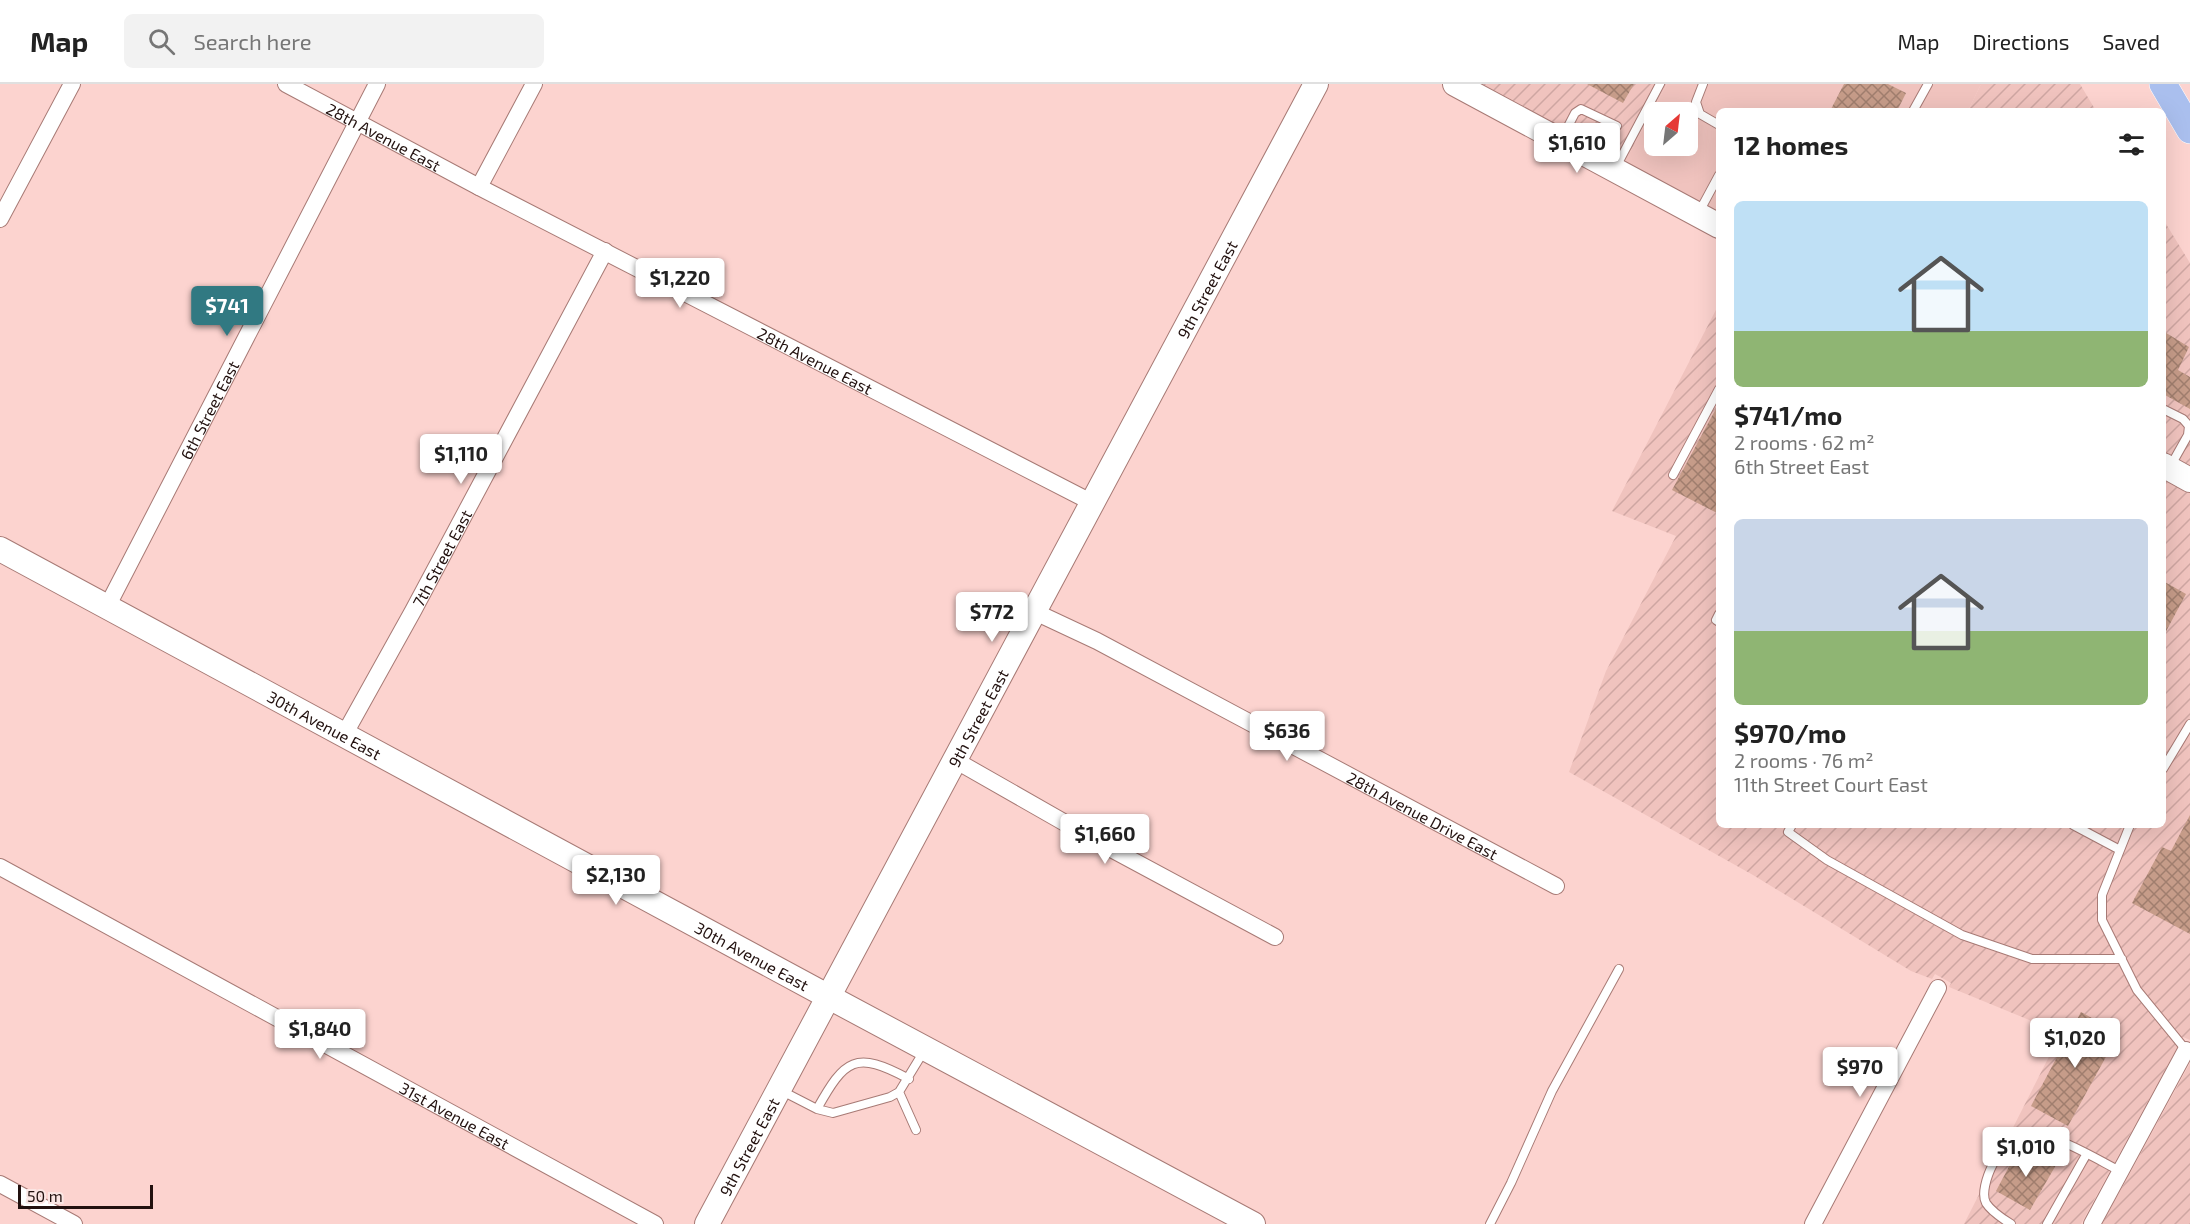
<!DOCTYPE html>
<html lang="en">
<head>
<meta charset="utf-8">
<style>
	:root { --surface:#fff; --page:#f2f2f2; --text:#222; --muted:#767676; --line:#e0e0e0; --accent:#317982 }
	body { margin:0; font-family:"Exo 2",sans-serif; background:var(--page); color:var(--text); height:100vh; display:flex; flex-direction:column; font-size:22px; white-space:nowrap }
	* { box-sizing:border-box; margin:0 }
	p { font-size:20px; color:var(--muted) }
	.icon { flex:none; width:33px; height:33px; fill:none; stroke:currentColor; stroke-width:2; stroke-linecap:round; stroke-linejoin:round }
	.map { position:relative; flex:1; overflow:hidden }
	.panel { position:absolute; left:1716px; top:24px; width:450px; height:720px; display:flex; flex-direction:column; background:var(--surface); border-radius:9px; box-shadow:0 6px 24px #0002 }
	.panel>* { flex:none }
	.needle { width:39px; rotate:28deg }
	.buttons { position:absolute; left:1644px; top:18px; display:grid; gap:12px }
	.buttons a { display:grid; place-items:center; width:54px; height:54px; border-radius:9px; background:var(--surface); box-shadow:0 6px 24px #0002; font-size:30px }
	.scale { position:absolute; left:18px; bottom:15px; width:135px; box-sizing:border-box; padding-left:6px; border:3px solid #22110f; border-top:0; font-size:16px; line-height:21px; white-space:nowrap; color:#22110f; -webkit-text-stroke:4px #fbe6e4; paint-order:stroke }
	.price { position:absolute; translate:-50% -51px; padding:0 14px; border-radius:6px; background:#fff; color:#222; font-size:20px; line-height:39px; filter:drop-shadow(0 2px 3px #0008) }
	.price::after { content:''; position:absolute; left:50%; top:36px; width:18px; height:14px; margin-left:-9px; background:inherit; clip-path:polygon(0 0,100% 0,50% 100%) }
	.price.on { background:var(--accent); color:#fff }
	ul { padding:0; list-style:none }
	li { display:grid; align-content:center; gap:12px; height:318px; padding:0 18px }
	li span { display:grid; place-items:center; height:186px; border-radius:9px; color:#555 }
	li>.icon { margin-inline-start:auto }
	span .icon { width:108px; height:108px; fill:#fffc; stroke-width:1 }
	li b { font-size:26px }
	h2 { display:flex; justify-content:space-between; align-items:center; height:72px; padding:0 18px; font-size:26px }
	header { display:flex; align-items:center; gap:36px; box-sizing:border-box; height:84px; padding:0 30px; background:var(--surface); border-bottom:2px solid var(--line) }
	header strong { font-size:28px }
	nav { display:flex; gap:33px; margin-inline-start:auto; font-size:21px }
	.search { width:420px; height:54px; background:var(--page); display:flex; align-items:center; gap:15px; box-sizing:border-box; padding:0 21px; border-radius:9px; color:var(--muted); font-size:22px }
	.map>svg:first-child { display:block }
	.built { fill:#f0c3be; fill-rule:evenodd }
	.industrial { fill:url(#industrial-furrows) }
	.building { fill:url(#building-cross-hatch) }
	.lines { fill:none; stroke-linecap:round; stroke-linejoin:round }
	.lane-casing { stroke:#a77a75; stroke-width:10 }
	.street-casing { stroke:#a77a75; stroke-width:18 }
	.secondary-casing { stroke:#a77a75; stroke-width:26 }
	.primary-casing { stroke:#fff; stroke-width:28 }
	.lane { stroke:#fff; stroke-width:8 }
	.street { stroke:#fff; stroke-width:16 }
	.secondary { stroke:#fff; stroke-width:24 }
	.primary { stroke:#aabfee; stroke-width:27 }
	.labels { text-anchor:middle; dominant-baseline:central; stroke-width:5; stroke-linejoin:round; paint-order:stroke }
	.street-label { font-size:16px; fill:#22110f; stroke:#fbe6e4 }
</style>
</head>
<body>
<header>
<strong>Map</strong>
<div class="search"><svg class="icon" aria-label="search" viewBox="0 0 24 24"><circle cx="10" cy="10" r="6"/><path d="M15 15l6 6"/></svg>Search here</div>
<nav><a>Map</a><a>Directions</a><a>Saved</a></nav>
</header>
<div class="map">
<svg width="2190" height="1140" viewBox="0 0 2190 1140">
	<defs>
		<pattern id="industrial-furrows" width="10" height="10" patternUnits="userSpaceOnUse" patternTransform="scale(1.5)"><rect width="10" height="10" fill="#f0c3be"/><path d="M-1 1l2-2M0 10L10 0M9 11l2-2" fill="none" stroke="#cea6a2"/></pattern>
		<pattern id="building-cross-hatch" width="8" height="8" patternUnits="userSpaceOnUse" patternTransform="scale(1.5)"><rect width="8" height="8" fill="#c69c89"/><path d="M0 0l8 8M0 8l8-8" fill="none" stroke="#a07e6e"/></pattern>
	</defs>
	<rect width="100%" height="100%" fill="#fcd3cf"/>
	<path class="built" d="M1667 0H1981L1968 27H1719V130L1624 79ZM1654 28H1688V62H1654Z"/>
	<path class="industrial" d="M1477 0H1667L1624 79Z
		M1981 0H2080L2096 27H1968Z
		M2163 135 2190 179V383L2163 369Z
		M1719 220V741H2163V393L2190 407V956L2183 953 2081 1140H1964L2061 949 1949 903 1951 899 1935 890 1932 895 1911 887 1753 791 1569 688 1606 587 1676 452 1612 427Z
		M2190 979V1140H2102L2129 1091Z"/>
	<path class="building" d="M1587 0H1634L1623 19Z
		M1844 0H1888L1906 9 1897 27H1830Z
		M2163 247 2189 263 2178 286 2190 293V325L2165 311 2163 316Z
		M1719 319V430L1672 406Z
		M2163 497 2186 510 2163 553Z
		M2190 731V850L2132 819 2162 763 2171 767Z
		M2081 928 2119 949 2068 1042 2031 1022Z
		M2020 1062 2056 1081 2030 1126 1996 1107Z"/>
	<g class="lines">
		<g class="lane-casing">
			<path id="lane" d="M1703 0 1696 18 1700 30 1719 41
				M1913 27 1928 0
				M1561 56 1575 29 1581 25 1617 42
				M1616 83 1660 0
				M1698 130 1719 91
				M2163 325 2183 335 2189 342 2188 351 2170 383
				M1673 391 1719 305
				M1719 530 1716 536 1719 538
				M2163 685 2190 640
				M1792 741 1788 748 1827 776 1962 851 2032 875H2122
				M2073 741 2120 766
				M2130 741 2102 811V836L2137 906 2186 966
				M780 1006 817 1025 833 1029 890 1013 899 1008 924 967
				M899 1008 916 1046
				M817 1025C845 975 855 966 909 995
				M1490 1140 1511 1099 1552 1007 1619 885
				M2011 1140C2003 1135 1991 1127 1986 1119 1977 1102 2003 1053 2021 1050 2047 1044 2096 1075 2120 1087
				M2047 1140 2086 1071"/>
		</g>
		<g class="street-casing">
			<g id="street">
				<path id="s1" d="M286 0 479 103 1091 418"/>
				<path d="M479 103 534 0"/>
				<path d="M0 135 72 0"/>
				<path id="s2" d="M107 523 377 0"/>
				<path id="s3" d="M1033 527 1097 557 1556 802"/>
				<path id="s4" d="M344 651 413 527 605 167"/>
				<path d="M953 675 1102 760 1275 853"/>
				<path id="s5" d="M0 783 655 1140"/>
				<path d="M0 1100 74 1140"/>
				<path d="M1813 1140 1938 904"/>
				<path d="M2092 1140 2186 966"/>
			</g>
		</g>
		<g class="secondary-casing">
			<g id="secondary">
				<path d="M1455 0 1719 142"/>
				<path d="M2163 381 2190 396"/>
				<path id="s6" d="M0 465 829 913 1253 1140"/>
				<path id="s7" d="M707 1140 1316 0"/>
			</g>
		</g>
		<g class="primary-casing">
			<path id="primary" d="M2163 0 2190 46"/>
		</g>
		<use href="#lane" class="lane"/>
		<use href="#street" class="street"/>
		<use href="#secondary" class="secondary"/>
		<use href="#primary" class="primary"/>
	</g>
	<g class="labels">
		<g class="street-label">
			<text stroke="none"><textPath href="#s1" startOffset="111">28th Avenue East</textPath></text>
			<text stroke="none"><textPath href="#s7" startOffset="1060">9th Street East</textPath></text>
			<text stroke="none"><textPath href="#s1" startOffset="597">28th Avenue East</textPath></text>
			<text stroke="none"><textPath href="#s2" startOffset="222">6th Street East</textPath></text>
			<text stroke="none"><textPath href="#s4" startOffset="202">7th Street East</textPath></text>
			<text stroke="none"><textPath href="#s7" startOffset="574">9th Street East</textPath></text>
			<text stroke="none"><textPath href="#s6" startOffset="369">30th Avenue East</textPath></text>
			<text stroke="none"><textPath href="#s3" startOffset="440">28th Avenue Drive East</textPath></text>
			<text stroke="none"><textPath href="#s6" startOffset="855">30th Avenue East</textPath></text>
			<text stroke="none"><textPath href="#s5" startOffset="518">31st Avenue East</textPath></text>
			<text stroke="none"><textPath href="#s7" startOffset="88">9th Street East</textPath></text>
		</g>
	</g>
</svg>
<div class="buttons">
<a><svg class="needle" viewBox="-14 -14 28 28"><path d="M0-13l5 13h-10z" fill="#e53935"/><path d="M0 13l5-13h-10z" fill="#767676"/></svg></a>
</div>
<div class="scale">50 m</div>
<b class="price" style="left:1577px;top:90px">$1,610</b>
<b class="price" style="left:680px;top:225px">$1,220</b>
<b class="price on" style="left:227px;top:253px">$741</b>
<b class="price" style="left:461px;top:401px">$1,110</b>
<b class="price" style="left:992px;top:559px">$772</b>
<b class="price" style="left:1287px;top:678px">$636</b>
<b class="price" style="left:1105px;top:781px">$1,660</b>
<b class="price" style="left:616px;top:822px">$2,130</b>
<b class="price" style="left:320px;top:976px">$1,840</b>
<b class="price" style="left:2075px;top:985px">$1,020</b>
<b class="price" style="left:1860px;top:1014px">$970</b>
<b class="price" style="left:2026px;top:1094px">$1,010</b>
<section class="panel">
<h2>12 homes<svg class="icon" aria-label="filters" viewBox="0 0 24 24"><path d="M4 7h16M4 17h16"/><circle cx="9" cy="7" r="2"/><circle cx="15" cy="17" r="2"/></svg></h2>
<ul>
<li><span style="background:linear-gradient(#bfe0f5 70%,#8fb573 0)"><svg class="icon" aria-label="home" viewBox="0 0 24 24"><path d="M3 11l9-7 9 7M6 9v11h12V9"/></svg></span><div><b>$741/mo</b><p>2 rooms · 62 m²</p><p>6th Street East</p></div></li>
<li><span style="background:linear-gradient(#c9d6e8 60%,#8fb573 0)"><svg class="icon" aria-label="home" viewBox="0 0 24 24"><path d="M3 11l9-7 9 7M6 9v11h12V9"/></svg></span><div><b>$970/mo</b><p>2 rooms · 76 m²</p><p>11th Street Court East</p></div></li>
</ul>
</section>
</div>
</body>
</html>
